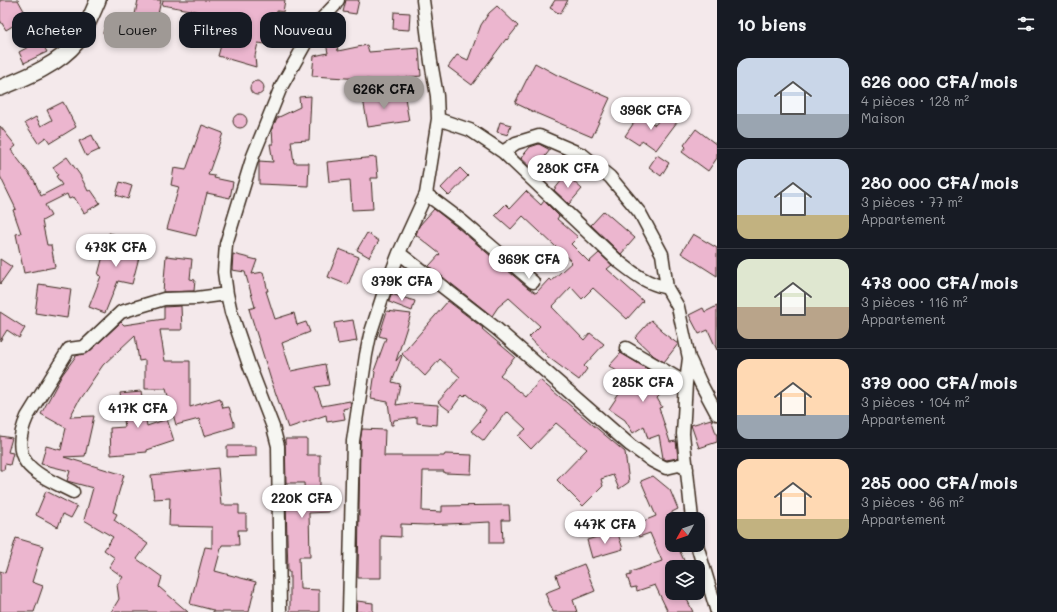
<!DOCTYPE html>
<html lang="fr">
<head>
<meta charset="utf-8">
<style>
	:root { --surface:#171b24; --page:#242831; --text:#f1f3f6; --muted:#9ea1a6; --line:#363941; --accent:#9f9995 }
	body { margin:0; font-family:Mali,sans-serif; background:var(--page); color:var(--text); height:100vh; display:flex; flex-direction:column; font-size:15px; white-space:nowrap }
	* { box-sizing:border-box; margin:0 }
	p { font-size:13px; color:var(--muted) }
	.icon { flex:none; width:22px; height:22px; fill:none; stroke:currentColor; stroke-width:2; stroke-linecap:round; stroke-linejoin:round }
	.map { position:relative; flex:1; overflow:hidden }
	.drawer { display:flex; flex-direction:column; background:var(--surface); width:340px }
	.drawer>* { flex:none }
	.guide { position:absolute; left:12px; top:12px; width:380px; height:36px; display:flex; gap:8px }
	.needle { width:26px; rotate:230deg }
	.controls { position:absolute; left:665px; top:512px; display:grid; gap:8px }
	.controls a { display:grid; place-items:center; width:40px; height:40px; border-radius:8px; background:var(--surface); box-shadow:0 2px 6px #0003; font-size:20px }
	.price { position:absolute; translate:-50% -34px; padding:0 9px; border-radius:14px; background:#fff; color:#222; font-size:13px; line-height:26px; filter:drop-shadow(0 1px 2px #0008) }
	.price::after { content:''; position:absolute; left:50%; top:24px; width:12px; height:9px; margin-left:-6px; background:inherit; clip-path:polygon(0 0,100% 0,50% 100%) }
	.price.selected { background:var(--accent); color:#111 }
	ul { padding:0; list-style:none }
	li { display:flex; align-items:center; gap:12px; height:100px; padding:0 20px }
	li+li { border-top:1px solid var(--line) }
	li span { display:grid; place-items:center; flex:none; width:112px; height:80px; border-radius:12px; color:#555 }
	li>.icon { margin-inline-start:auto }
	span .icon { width:48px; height:48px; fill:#fffc; stroke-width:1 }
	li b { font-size:17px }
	h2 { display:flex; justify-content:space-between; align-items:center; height:48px; padding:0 20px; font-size:17px }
	.tag { padding:0 14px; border-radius:12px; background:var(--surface); box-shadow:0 2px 6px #0003; font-size:14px; line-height:36px }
	.tag.selected { background:var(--accent); color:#111 }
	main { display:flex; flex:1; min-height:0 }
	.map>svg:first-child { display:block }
	.building { fill:#ecb6cf; stroke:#3b2a1e }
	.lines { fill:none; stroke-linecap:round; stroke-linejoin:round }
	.minor-casing { stroke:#3b2a1e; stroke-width:15 }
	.tertiary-casing { stroke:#3b2a1e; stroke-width:18 }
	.minor { stroke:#f6f6f2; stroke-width:12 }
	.tertiary { stroke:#f6f6f2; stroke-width:15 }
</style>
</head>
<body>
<main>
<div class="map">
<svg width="717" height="612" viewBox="0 0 717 612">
	<rect width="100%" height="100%" fill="#f4e9eb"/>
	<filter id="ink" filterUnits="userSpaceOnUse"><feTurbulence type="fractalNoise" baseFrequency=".025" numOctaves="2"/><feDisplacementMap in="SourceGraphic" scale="8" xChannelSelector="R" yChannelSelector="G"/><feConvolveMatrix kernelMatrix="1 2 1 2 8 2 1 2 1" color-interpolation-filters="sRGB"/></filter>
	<g filter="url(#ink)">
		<path class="building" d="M0 0H18L47 52 24 63 19 52 32 45 19 22 6 30 0 20Z
			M138 0H161L157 19H153L146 44 103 33 107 18 133 24Z
			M163 0H285L283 12 277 11 274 45 258 43 255 56 256 67 218 56 223 38 204 35 206 13 162 5Z
			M346 0H359L356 14 343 12Z
			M555 0H568L560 14 550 8Z
			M497 6 518 26 507 40 506 39 472 85 448 67 457 55 468 60 481 25 489 13Z
			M394 12 410 13 409 30 393 29Z
			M333 23 338 51 367 45 369 52 419 48 421 76 380 80 312 76 314 56 328 53 323 28 327 24Z
			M535 63 557 75 610 98 592 137 538 114 515 103Z
			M250 88a7 7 0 1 1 14 0a7 7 0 1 1-14 0Z
			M382 92 384 101 405 98 409 121 368 127 362 93Z
			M311 96 309 140 291 141 294 163H309L308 186 259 184V161L273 162 270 144H273L272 129 277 118 300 107 299 97Z
			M63 102 76 127 50 143 46 137 38 143 25 123 36 117 41 126 52 120 47 110Z
			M665 113 677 122 656 150 642 140 639 145 625 136 639 115 655 125Z
			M233 121a7 7 0 1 1 14 0a7 7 0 1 1-14 0Z
			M500 122 511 125 508 135 497 132Z
			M202 125 223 133 208 175 215 176 214 178 233 182 230 198 207 193 196 236 167 229 179 187 171 185 174 168 186 170Z
			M0 126 16 146 11 150 34 180 41 196 62 185 56 176 58 175 53 167 67 157 80 175 88 191 91 190 100 203 84 213 74 197 69 199 67 194 45 205 51 216 42 221 47 245H51L55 267 24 273 16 234 21 233 13 210 16 209 0 176Z
			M696 129 717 145V158L708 171 682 152 686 147 684 145Z
			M92 135 99 150 86 156 79 141Z
			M539 144 550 150 534 170 521 158 530 147Z
			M657 155 669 163 661 176 649 167Z
			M376 157 378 178H371L373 209 352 210 350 180 329 182 327 162Z
			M460 168 468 176 449 196 441 188Z
			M566 175 582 189 569 204 554 190Z
			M120 182 132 186 128 199 116 195Z
			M526 191 541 205 544 201 559 216 557 219 578 237 571 244 589 262 599 253 612 265 607 269 643 301 627 319 593 288 582 299 571 287 552 307 584 340 590 333 604 344 584 366 587 369 579 380 548 357 529 337 540 326 509 298 498 307 492 316 429 266 440 254 416 235 419 226 434 209 457 227 528 288 536 293 549 279 551 281 572 262 523 216 511 229 495 215 506 204 510 208Z
			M604 211 635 238 621 254 591 225Z
			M109 233 143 242 132 284 118 281 105 313 89 307 101 276 98 275Z
			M367 233 379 241 369 257 357 250Z
			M693 234 717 248V276L681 253Z
			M339 249 359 257 348 285 328 277Z
			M526 253 536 264 530 270 519 260Z
			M233 254 257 260 252 274 263 272 268 291H266L275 319 294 313 297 325 306 322 310 332 282 343 291 371 325 364 329 385 315 387 322 406 350 401 351 407 343 409 345 419 327 422 326 415 288 428 271 380 249 309 255 307 245 272 232 270Z
			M166 256 192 259 190 279 195 280 194 291 163 292Z
			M0 259 12 267 0 284Z
			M39 284 71 289 67 318 35 313Z
			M391 294 415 301 412 311 389 302Z
			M448 301 483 328 482 329 515 357 500 375 526 397 540 380 625 452 629 482 619 489 613 475 601 479 603 486 583 506 557 480 587 449 556 423 531 449 518 436 526 429 508 412 507 413 506 412 484 441 471 431 480 421 479 420 486 410 467 394 464 397 462 395 450 411 438 402 460 377 440 359 425 376 402 354Z
			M181 306 182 330H160L165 361H190V407L220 398 223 408 229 407 234 423V427L204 436 199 419 176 425 166 389H145V360L139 361 135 335 103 365 79 400 70 417 94 416 85 456 64 457 124 475 113 512 117 514 114 520 148 544 137 559 162 577 159 587 188 612H111L119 599 117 585 123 577 109 567 115 558 104 550 113 537 84 520 93 488 67 481 70 471 41 464 46 446 61 450 66 428 41 414 62 375 76 356 89 352 121 322 124 325 164 319V307Z
			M717 306V350L708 330 699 334 689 315 703 308 705 312Z
			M387 311 411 314 396 361 401 355 402 356 392 382 400 384 396 405 409 403 438 405 437 425 417 423V417L394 420 393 425H391L388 402 371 399 375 372 374 371 386 338 379 336Z
			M0 312 25 328 19 338 7 330 0 341Z
			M353 320 357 341 338 344 334 323Z
			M651 320 663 331 662 332 678 344 664 362 654 356 635 338Z
			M621 353 657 375 669 386 657 398 662 407 659 408 670 442 676 441 678 458 666 460 663 458 659 435 648 439 644 426 633 433 625 420 609 409 629 379 609 366Z
			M141 391 147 426 167 419 174 441 147 450V452L111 455 110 428 125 427 120 393Z
			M711 419 717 436V442L699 448 691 425Z
			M362 429 385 430 384 456H444L445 454 472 455 471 474 444 473V471H423L422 511 442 512V506L509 505 510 520H502L503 543H490V522L426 525 401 524V537L381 536V578H358L360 442Z
			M0 436 12 438 8 452 13 453 10 465 5 464 4 470H0Z
			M285 439H307V455H320V493L328 492 329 512 309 513 310 557H299L300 589 319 590V612H290V572H288L286 504H305L304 483H286Z
			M227 446H256V456L227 457Z
			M218 468 221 505H239V514H246V530H238L239 545H222L215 571 256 582 249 612H213V610L190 604 205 547 212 548V527L169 526 170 498 154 499 151 475Z
			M653 476 670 490 678 509 672 512V545H677L687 567H672V593H684L693 612H668L655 585 637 591 636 587 631 588 627 576 631 575V572L662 561 650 533 639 537 634 525 656 516 641 481Z
			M46 491 77 507 71 518 63 514 58 527 36 515Z
			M617 531 623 549 592 558 587 540Z
			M16 538 43 546 32 582 43 586 34 612H0V571L5 573Z
			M584 564 595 591 573 600 577 612H553L545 593 560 587 556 575Z
			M357 601 373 603V612H356Z"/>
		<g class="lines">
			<g class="minor-casing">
				<path id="minor" d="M438 119 470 130 503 152 618 261C636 275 644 282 667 288
					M503 152 516 143 539 136 583 155 610 177 640 213 662 254 667 288 678 307 689 358 686 383 683 434 692 519
					M426 194 462 221 533 282
					M399 253 497 329 630 445 652 461 666 468 679 465 687 469
					M626 348 686 383
					M690 360 701 384 717 414
					M73 492C37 474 6 464 27 417L69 349 84 347 121 312 164 299 197 298 227 294
					M697 545 717 612
					M280 612 278 446 273 427 249 365 231 312 227 294 224 272 226 244 253 156 281 87 315 26 335 5 338 0
					M349 612 353 441 366 355 370 335 383 295 399 253 426 194 438 119 437 96 431 62 423 0"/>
			</g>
			<g class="tertiary-casing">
				<path id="tertiary" d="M0 88C27 77 58 65 77 42 86 29 92 14 98 0"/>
			</g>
			<use href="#minor" class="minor"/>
			<use href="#tertiary" class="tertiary"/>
		</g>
	</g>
</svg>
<div class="controls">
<a><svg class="needle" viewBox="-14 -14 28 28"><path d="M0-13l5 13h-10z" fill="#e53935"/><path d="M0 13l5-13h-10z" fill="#9ea1a6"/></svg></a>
<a><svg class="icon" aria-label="layers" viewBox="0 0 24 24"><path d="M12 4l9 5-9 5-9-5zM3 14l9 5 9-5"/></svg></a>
</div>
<b class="price selected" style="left:384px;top:110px">626K CFA</b>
<b class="price" style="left:651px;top:131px">396K CFA</b>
<b class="price" style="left:568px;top:189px">280K CFA</b>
<b class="price" style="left:116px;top:268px">473K CFA</b>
<b class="price" style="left:529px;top:280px">369K CFA</b>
<b class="price" style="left:402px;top:302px">379K CFA</b>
<b class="price" style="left:643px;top:403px">285K CFA</b>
<b class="price" style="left:138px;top:429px">417K CFA</b>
<b class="price" style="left:302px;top:519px">220K CFA</b>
<b class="price" style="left:605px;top:545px">447K CFA</b>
<div class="guide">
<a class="tag">Acheter</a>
<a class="tag selected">Louer</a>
<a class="tag">Filtres</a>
<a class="tag">Nouveau</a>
</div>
</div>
<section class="drawer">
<h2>10 biens<svg class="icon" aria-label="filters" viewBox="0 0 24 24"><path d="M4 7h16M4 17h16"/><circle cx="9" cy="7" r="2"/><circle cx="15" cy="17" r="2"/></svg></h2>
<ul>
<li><span style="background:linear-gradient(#c9d6e8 70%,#9aa5b1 0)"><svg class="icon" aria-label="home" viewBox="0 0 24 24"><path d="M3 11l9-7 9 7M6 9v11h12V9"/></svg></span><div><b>626 000 CFA/mois</b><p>4 pièces · 128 m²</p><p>Maison</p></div></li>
<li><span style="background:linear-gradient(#c9d6e8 70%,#c2b280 0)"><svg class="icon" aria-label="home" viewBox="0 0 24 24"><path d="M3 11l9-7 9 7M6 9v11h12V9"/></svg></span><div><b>280 000 CFA/mois</b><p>3 pièces · 77 m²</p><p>Appartement</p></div></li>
<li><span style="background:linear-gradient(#dfe7d0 60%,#b9a48a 0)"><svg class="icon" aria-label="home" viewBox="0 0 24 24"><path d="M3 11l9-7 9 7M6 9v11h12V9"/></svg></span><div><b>473 000 CFA/mois</b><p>3 pièces · 116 m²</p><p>Appartement</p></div></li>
<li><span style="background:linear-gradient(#ffd9b3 70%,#9aa5b1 0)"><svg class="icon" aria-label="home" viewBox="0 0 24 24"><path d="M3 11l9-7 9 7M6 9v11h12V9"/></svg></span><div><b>379 000 CFA/mois</b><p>3 pièces · 104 m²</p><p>Appartement</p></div></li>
<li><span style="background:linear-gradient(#ffd9b3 75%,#c2b280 0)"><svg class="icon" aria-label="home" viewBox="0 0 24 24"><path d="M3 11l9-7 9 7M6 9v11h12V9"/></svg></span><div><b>285 000 CFA/mois</b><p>3 pièces · 86 m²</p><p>Appartement</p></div></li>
</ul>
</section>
</main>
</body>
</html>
